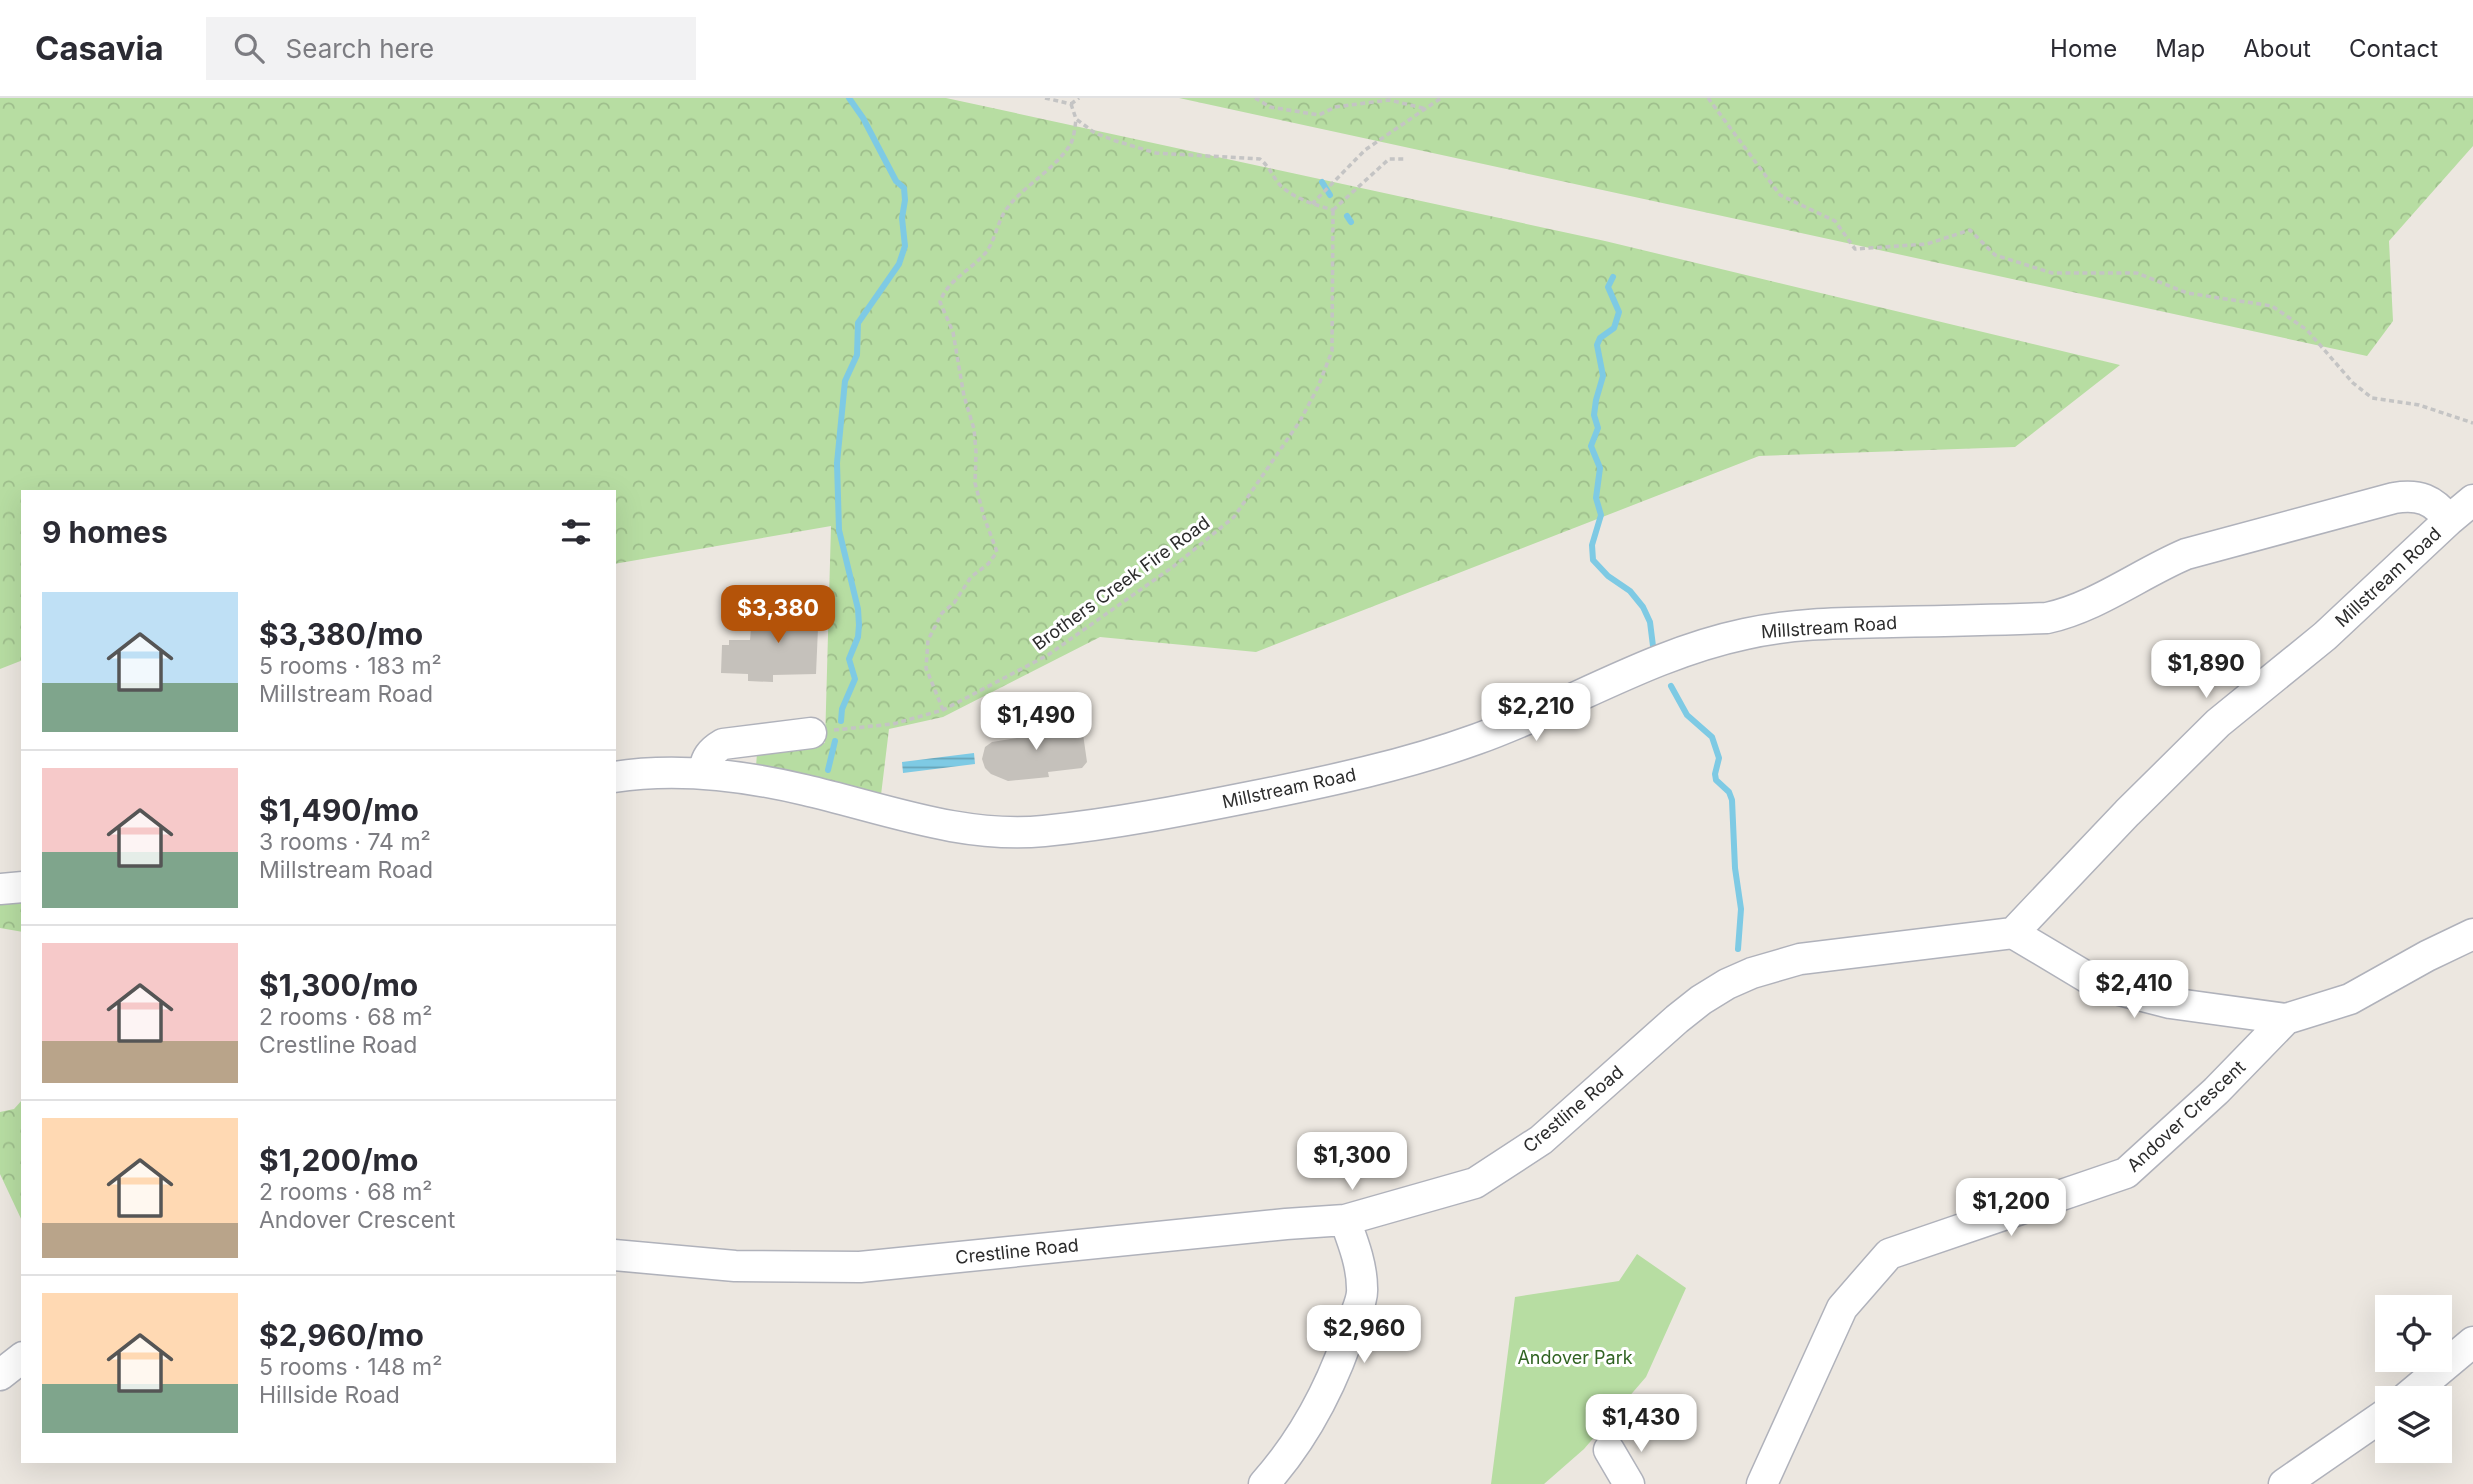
<!DOCTYPE html>
<html lang="en">
<head>
<meta charset="utf-8">
<style>
	:root { --surface:#fff; --page:#f2f2f3; --text:#2b2b33; --muted:#7c7c81; --line:#e1e1e2; --accent:#b45309 }
	body { margin:0; font-family:Inter,sans-serif; background:var(--page); color:var(--text); height:100vh; display:flex; flex-direction:column; font-size:26px; white-space:nowrap }
	* { box-sizing:border-box; margin:0 }
	p { font-size:23px; color:var(--muted) }
	.icon { flex:none; width:38px; height:38px; fill:none; stroke:currentColor; stroke-width:2; stroke-linecap:round; stroke-linejoin:round }
	.map { position:relative; flex:1; overflow:hidden }
	.side { position:absolute; left:21px; top:392px; width:595px; height:973px; display:flex; flex-direction:column; background:var(--surface); border-radius:0px; box-shadow:0 7px 28px #0002 }
	.side>* { flex:none }
	.fabs { position:absolute; left:2375px; top:1197px; display:grid; gap:14px }
	.fabs a { display:grid; place-items:center; width:77px; height:77px; border-radius:0px; background:var(--surface); box-shadow:0 7px 28px #0002; font-size:35px }
	.price { position:absolute; translate:-50% -60px; padding:0 16px; border-radius:14px; background:#fff; color:#222; font-size:23px; line-height:46px; filter:drop-shadow(0 2px 4px #0008) }
	.price::after { content:''; position:absolute; left:50%; top:42px; width:21px; height:16px; margin-left:-10px; background:inherit; clip-path:polygon(0 0,100% 0,50% 100%) }
	.price.on { background:var(--accent); color:#fff }
	ul { padding:0; list-style:none }
	li { display:flex; align-items:center; gap:21px; height:175px; padding:0 21px }
	li+li { border-top:2px solid var(--line) }
	li span { display:grid; place-items:center; flex:none; width:196px; height:140px; border-radius:0px; color:#555 }
	li>.icon { margin-inline-start:auto }
	span .icon { width:84px; height:84px; fill:#fffc; stroke-width:1 }
	li b { font-size:30px }
	h2 { display:flex; justify-content:space-between; align-items:center; height:84px; padding:0 21px; font-size:30px }
	header { display:flex; align-items:center; gap:42px; box-sizing:border-box; height:98px; padding:0 35px; background:var(--surface); border-bottom:2px solid var(--line) }
	header strong { font-size:33px }
	nav { display:flex; gap:38px; margin-inline-start:auto; font-size:24px }
	.search { width:490px; height:63px; background:var(--page); display:flex; align-items:center; gap:18px; box-sizing:border-box; padding:0 24px; border-radius:0px; color:var(--muted); font-size:26px }
	.map>svg:first-child { display:block }
	.grass { fill:#b7dda2 }
	.forest { fill:url(#forest-crowns) }
	.water { fill:url(#water-rules) }
	.lines { fill:none; stroke-linecap:round; stroke-linejoin:round }
	.stream { stroke:#7ecae4; stroke-width:6 }
	.building { fill:#c5c1bb }
	.minor-casing { stroke:#b0b2bb; stroke-width:33 }
	.path { stroke:#c4c4c4; stroke-width:3.5; stroke-dasharray:5 3.5; stroke-linecap:butt }
	.minor { stroke:#fff; stroke-width:30 }
	.labels { text-anchor:middle; dominant-baseline:central; stroke-width:6; stroke-linejoin:round; paint-order:stroke }
	.street-label { font-size:18px; fill:#2c2c2c; stroke:#fff }
	.park-label { font-size:18px; fill:#306322; stroke:#fff }
</style>
</head>
<body>
<header>
<strong>Casavia</strong>
<div class="search"><svg class="icon" aria-label="search" viewBox="0 0 24 24"><circle cx="10" cy="10" r="6"/><path d="M15 15l6 6"/></svg>Search here</div>
<nav><a>Home</a><a>Map</a><a>About</a><a>Contact</a></nav>
</header>
<div class="map">
<svg width="2473" height="1386" viewBox="0 0 2473 1386">
	<defs>
		<pattern id="forest-crowns" width="20" height="18" patternUnits="userSpaceOnUse" patternTransform="scale(1.75)"><rect width="20" height="18" fill="#b7dda2"/><path d="M2 6a3 3 0 1 1 6 0M12 15a3 3 0 1 1 6 0" fill="none" stroke="#9ebe8c"/></pattern>
		<pattern id="water-rules" width="6" height="5" patternUnits="userSpaceOnUse" patternTransform="scale(1.75)"><rect width="6" height="5" fill="#7ecae4"/><path d="M0 2.5h6" fill="none" stroke="#67a4b9"/></pattern>
	</defs>
	<rect width="100%" height="100%" fill="#ece7e0"/>
	<path class="grass" d="M1637 1156 1686 1190 1646 1279 1584 1351 1544 1386H1491L1515 1199 1619 1183Z"/>
	<path class="forest" d="M0 0H946L1605 143 2120 267 2015 349 1759 358 1256 554 1100 539 943 619 889 631 881 697 756 669 757 655 825 645 831 428 614 466V394H23V562L0 571Z
		M1179 0H2473V48L2389 143 2393 223 2367 258Z
		M23 803V834L0 830V804Z
		M23 1001V1125L0 1076V1014L14 1011Z"/>
	<path class="water" d="M974 655 975 666 903 675 902 664Z"/>
	<g class="lines">
		<path class="stream" d="M1322 84 1330 97
			M1347 118 1351 124
			M1613 179 1608 189 1619 214 1614 230 1600 240 1597 247 1603 278 1596 302 1594 317 1598 330 1591 348 1600 370 1596 400 1601 417 1592 447 1593 462 1608 478 1630 493 1643 509 1650 524 1653 548
			M1671 588 1687 617 1712 639 1719 660 1715 676 1716 682 1729 694 1732 702 1735 770 1741 811 1738 851
			M841 623 842 611 855 581 849 561 858 539 859 527 858 511 839 432 837 365 845 283 857 257 858 225 899 166 905 148 902 120 905 102 904 90 896 83 863 20 849 0
			M828 672 835 643"/>
	</g>
	<path class="building" d="M790 491 813 492V501H816L815 530H818L816 576 773 577V584L748 583V576L721 575 722 547H729V542H750L751 530 788 532Z
		M1066 621 1069 637 1083 636 1087 664 1082 670 1048 674 1049 679 1008 683 991 676 985 670 982 661 985 649 992 644 1017 640 1016 628Z"/>
	<g class="lines">
		<g class="minor-casing">
			<path id="minor" d="M704 675C705 660 711 653 723 646L811 635
				M614 679C678 669 742 677 805 692 883 710 962 741 1044 733 1114 726 1185 712 1255 698 1330 683 1405 667 1477 641 1567 609 1650 556 1745 536 1793 525 1843 525 1892 524 1944 523 1995 522 2047 520 2097 509 2139 476 2186 456L2394 400C2419 396 2433 401 2449 422
				M0 791 23 789
				M2013 835 2127 715 2218 625 2325 538 2449 422 2473 402
				M614 1157 735 1168 860 1169 1286 1126 1345 1122 1475 1085 1541 1042 1677 921 1701 902 1727 886 1752 875 1800 861 2013 835 2100 887 2170 905 2286 921
				M0 1277 23 1259
				M2406 1300 2473 1244
				M1609 1352 1629 1386
				M1264 1386C1306 1339 1335 1282 1354 1221 1357 1212 1363 1200 1362 1190 1362 1167 1353 1144 1345 1122
				M1762 1386 1842 1210 1889 1156 2126 1075 2216 993 2286 921 2350 901 2427 858 2473 836
				M2284 1386 2387 1315"/>
		</g>
		<path class="path" d="M1045 0 1071 6
			M1255 0 1270 9 1319 17 1335 9 1389 2 1427 11
			M1708 0 1780 97 1835 123 1855 151 1927 146 1970 132 1995 157 2052 175H2137L2187 195 2272 208 2307 232 2353 285 2372 300 2419 307 2473 325
			M1071 6 1076 21 1095 35 1116 43 1156 55 1260 61C1270 69 1273 80 1281 88 1295 101 1316 107 1333 112
			M1071 6 1079 0
			M1312 106 1365 52 1441 0
			M1333 112 1389 61H1406
			M943 612 926 570 928 542 942 515 954 505 971 479 988 466 997 454 984 419 975 385 976 354 974 331 964 298 953 234 940 204C947 182 973 171 987 153 996 140 998 121 1008 109 1026 86 1054 72 1070 47 1074 41 1075 29 1076 21
			M834 632 893 626 943 612 1048 557 1174 468 1234 419 1300 323 1318 289 1332 253 1333 112"/>
		<use href="#minor" class="minor"/>
	</g>
	<g class="labels">
		<g class="street-label">
			<text transform="translate(2388 479) rotate(-43)">Millstream Road</text>
			<text transform="translate(1121 485) rotate(-36)">Brothers Creek Fire Road</text>
			<text transform="translate(1829 529) rotate(-4)">Millstream Road</text>
			<text transform="translate(1289 690) rotate(-12)">Millstream Road</text>
			<text transform="translate(1573 1011) rotate(-40)">Crestline Road</text>
			<text transform="translate(2186 1018) rotate(-43)">Andover Crescent</text>
			<text transform="translate(1017 1153) rotate(-6)">Crestline Road</text>
		</g>
		<g class="park-label">
			<text x="1575" y="1259">Andover Park</text>
		</g>
	</g>
</svg>
<div class="fabs">
<a><svg class="icon" aria-label="locate" viewBox="0 0 24 24"><circle cx="12" cy="12" r="6"/><path d="M12 2v4M12 18v4M2 12h4M18 12h4"/></svg></a>
<a><svg class="icon" aria-label="layers" viewBox="0 0 24 24"><path d="M12 4l9 5-9 5-9-5zM3 14l9 5 9-5"/></svg></a>
</div>
<b class="price on" style="left:778px;top:547px">$3,380</b>
<b class="price" style="left:2206px;top:602px">$1,890</b>
<b class="price" style="left:1536px;top:645px">$2,210</b>
<b class="price" style="left:1036px;top:654px">$1,490</b>
<b class="price" style="left:2134px;top:922px">$2,410</b>
<b class="price" style="left:1352px;top:1094px">$1,300</b>
<b class="price" style="left:2011px;top:1140px">$1,200</b>
<b class="price" style="left:1364px;top:1267px">$2,960</b>
<b class="price" style="left:1641px;top:1356px">$1,430</b>
<section class="side">
<h2>9 homes<svg class="icon" aria-label="filters" viewBox="0 0 24 24"><path d="M4 7h16M4 17h16"/><circle cx="9" cy="7" r="2"/><circle cx="15" cy="17" r="2"/></svg></h2>
<ul>
<li><span style="background:linear-gradient(#bfe0f5 65%,#7fa58c 0)"><svg class="icon" aria-label="home" viewBox="0 0 24 24"><path d="M3 11l9-7 9 7M6 9v11h12V9"/></svg></span><div><b>$3,380/mo</b><p>5 rooms · 183 m²</p><p>Millstream Road</p></div></li>
<li><span style="background:linear-gradient(#f6c9c9 60%,#7fa58c 0)"><svg class="icon" aria-label="home" viewBox="0 0 24 24"><path d="M3 11l9-7 9 7M6 9v11h12V9"/></svg></span><div><b>$1,490/mo</b><p>3 rooms · 74 m²</p><p>Millstream Road</p></div></li>
<li><span style="background:linear-gradient(#f6c9c9 70%,#b9a48a 0)"><svg class="icon" aria-label="home" viewBox="0 0 24 24"><path d="M3 11l9-7 9 7M6 9v11h12V9"/></svg></span><div><b>$1,300/mo</b><p>2 rooms · 68 m²</p><p>Crestline Road</p></div></li>
<li><span style="background:linear-gradient(#ffd9b3 75%,#b9a48a 0)"><svg class="icon" aria-label="home" viewBox="0 0 24 24"><path d="M3 11l9-7 9 7M6 9v11h12V9"/></svg></span><div><b>$1,200/mo</b><p>2 rooms · 68 m²</p><p>Andover Crescent</p></div></li>
<li><span style="background:linear-gradient(#ffd9b3 65%,#7fa58c 0)"><svg class="icon" aria-label="home" viewBox="0 0 24 24"><path d="M3 11l9-7 9 7M6 9v11h12V9"/></svg></span><div><b>$2,960/mo</b><p>5 rooms · 148 m²</p><p>Hillside Road</p></div></li>
</ul>
</section>
</div>
</body>
</html>
